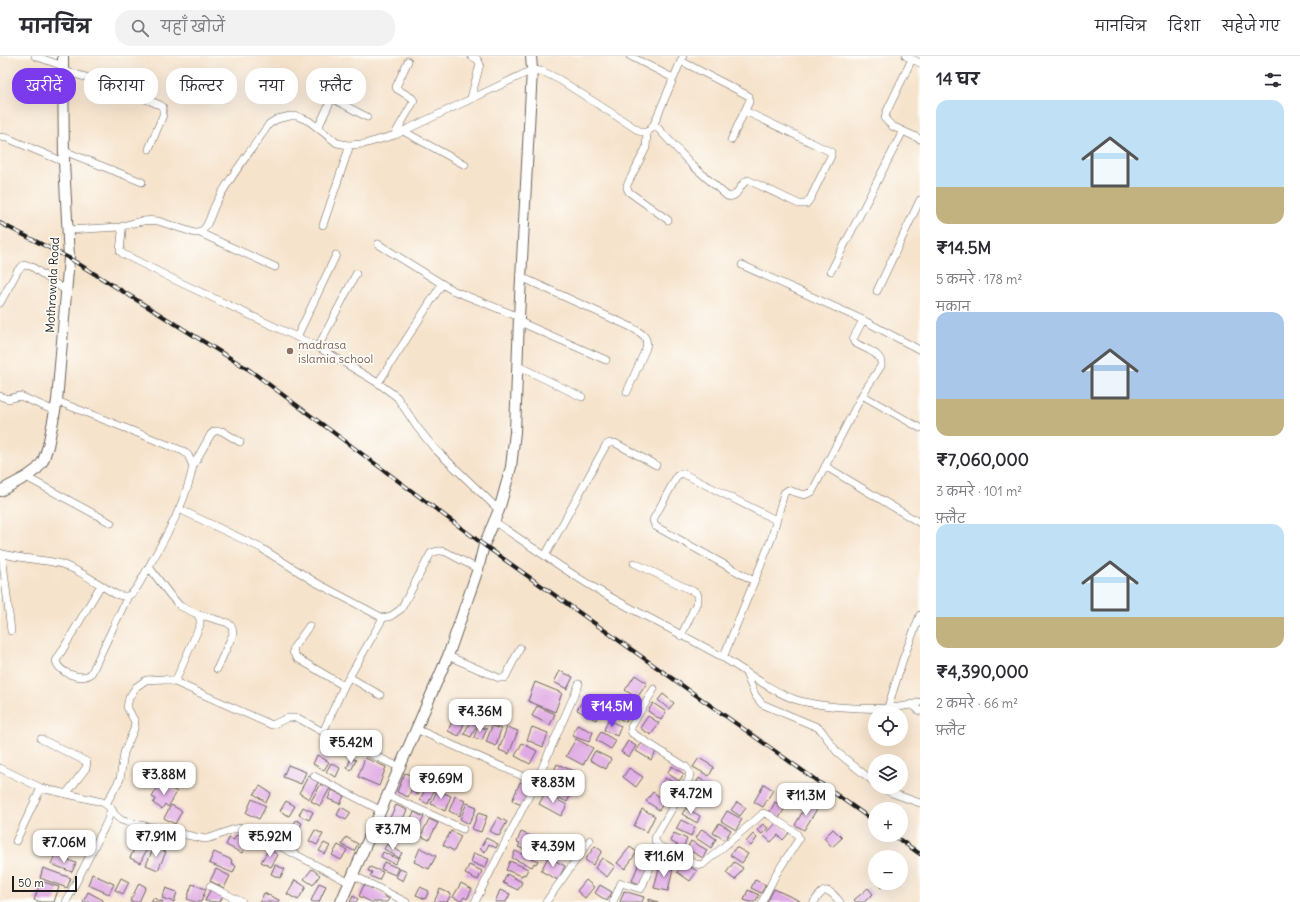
<!DOCTYPE html>
<html lang="hi">
<head>
<meta charset="utf-8">
<style>
	:root { --surface:#fff; --page:#f2f2f3; --text:#2b2b33; --muted:#7c7c81; --line:#e1e1e2; --accent:#7c3aed }
	body { margin:0; font-family:Delius,"Playpen Sans Deva",sans-serif; background:var(--page); color:var(--text); height:100vh; display:flex; flex-direction:column; font-size:15px; white-space:nowrap }
	* { box-sizing:border-box; margin:0 }
	p { font-size:13px; color:var(--muted) }
	.icon { flex:none; width:22px; height:22px; fill:none; stroke:currentColor; stroke-width:2; stroke-linecap:round; stroke-linejoin:round }
	.map { position:relative; flex:1; overflow:hidden }
	.panel { display:flex; flex-direction:column; background:var(--surface); width:380px }
	.panel>* { flex:none }
	.guide { position:absolute; left:12px; top:12px; width:380px; height:36px; display:flex; gap:8px }
	.fabs { position:absolute; left:868px; top:650px; display:grid; gap:8px }
	.fabs a { display:grid; place-items:center; width:40px; height:40px; border-radius:50%; background:var(--surface); box-shadow:0 4px 16px #0002; font-size:20px }
	.scale { position:absolute; left:12px; bottom:10px; width:65px; box-sizing:border-box; padding-left:4px; border:2px solid #1c1c1c; border-top:0; font-size:11px; line-height:14px; white-space:nowrap; color:#1c1c1c; -webkit-text-stroke:3px #fdfcf7; paint-order:stroke }
	.price { position:absolute; translate:-50% -34px; padding:0 9px; border-radius:8px; background:#fff; color:#222; font-size:13px; line-height:26px; filter:drop-shadow(0 1px 2px #0008) }
	.price::after { content:''; position:absolute; left:50%; top:24px; width:12px; height:9px; margin-left:-6px; background:inherit; clip-path:polygon(0 0,100% 0,50% 100%) }
	.price.selected { background:var(--accent); color:#fff }
	ul { padding:0; list-style:none }
	li { display:grid; align-content:center; gap:8px; height:212px; padding:0 16px }
	li span { display:grid; place-items:center; height:124px; border-radius:12px; color:#555 }
	li>.icon { margin-inline-start:auto }
	span .icon { width:72px; height:72px; fill:#fffc; stroke-width:1 }
	li b { font-size:17px }
	h2 { display:flex; justify-content:space-between; align-items:center; height:48px; padding:0 16px; font-size:17px }
	.tag { padding:0 14px; border-radius:16px; background:var(--surface); box-shadow:0 4px 16px #0002; font-size:14px; line-height:36px }
	.tag.selected { background:var(--accent); color:#fff }
	header { display:flex; align-items:center; gap:24px; box-sizing:border-box; height:56px; padding:0 20px; background:var(--surface); border-bottom:1px solid var(--line) }
	header strong { font-size:19px }
	nav { display:flex; gap:22px; margin-inline-start:auto; font-size:14px }
	.search { width:280px; height:36px; background:var(--page); display:flex; align-items:center; gap:10px; box-sizing:border-box; padding:0 14px; border-radius:16px; color:var(--muted); font-size:15px }
	main { display:flex; flex:1; min-height:0 }
	.map>svg:first-child { display:block }
	.building { fill:#e0aae5 }
	.lines { fill:none; stroke-linecap:round; stroke-linejoin:round }
	.street-casing { stroke:#68625a; stroke-width:8 }
	.secondary-casing { stroke:#68625a; stroke-width:12 }
	.street { stroke:#fff; stroke-width:7 }
	.secondary { stroke:#fff; stroke-width:10 }
	.rail-casing { stroke:#1c1c1c; stroke-width:4 }
	.rail { stroke:#fdfcf7; stroke-width:2.5; stroke-dasharray:8; stroke-linecap:butt }
	.education-dot { fill:#8d6e63; stroke:#fdfcf7; stroke-width:1.5 }
	.labels { text-anchor:middle; dominant-baseline:central; stroke-width:3.5; stroke-linejoin:round; paint-order:stroke }
	.street-label { font-size:12px; fill:#1c1c1c; stroke:#fdfcf7 }
	.education-label { font-size:12px; fill:#785e54; stroke:#fdfcf7; text-anchor:start }
</style>
</head>
<body>
<header>
<strong>मानचित्र</strong>
<div class="search"><svg class="icon" aria-label="search" viewBox="0 0 24 24"><circle cx="10" cy="10" r="6"/><path d="M15 15l6 6"/></svg>यहाँ खोजें</div>
<nav><a>मानचित्र</a><a>दिशा</a><a>सहेजे गए</a></nav>
</header>
<main>
<div class="map">
<svg width="920" height="846" viewBox="0 0 920 846">
	<rect width="100%" height="100%" fill="#fdfcf7"/>
	<filter id="ink" filterUnits="userSpaceOnUse"><feTurbulence type="fractalNoise" baseFrequency=".025" numOctaves="2"/><feDisplacementMap in="SourceGraphic" scale="8" xChannelSelector="R" yChannelSelector="G"/><feConvolveMatrix kernelMatrix="1 2 1 2 8 2 1 2 1" color-interpolation-filters="sRGB"/></filter>
	<filter id="wash" filterUnits="userSpaceOnUse"><feTurbulence type="fractalNoise" baseFrequency=".012" numOctaves="4" result="noise"/><feDisplacementMap in="SourceGraphic" scale="16" xChannelSelector="R" yChannelSelector="G"/><feGaussianBlur stdDeviation="0.9" result="paint"/><feColorMatrix in="noise" values="0 0 0 0 0 0 0 0 0 0 0 0 0 0 0 0 0 1.4 0 .05"/><feComposite in="paint" operator="in"/></filter>
	<g filter="url(#wash)">
		<rect width="100%" height="100%" fill="#f6e3cc"/>
		<g id="blocks">
			<path class="building" d="M560 615 573 621 567 633 554 626Z
				M635 619 647 627 637 642 625 634Z
				M535 626 562 637 555 656 528 645Z
				M663 638 674 647 669 653 658 644Z
				M581 647 600 656 596 664 577 654Z
				M653 647 666 656 661 664 648 655Z
				M537 650 555 658 550 669 532 660Z
				M614 650 630 658 626 666 610 657Z
				M455 658 466 662 459 680 448 675Z
				M648 660 659 667 651 679 640 672Z
				M608 664 621 670 617 680 604 674Z
				M470 666 477 669 471 681 464 678Z
				M577 669 593 676 589 686 572 680Z
				M478 670 487 673 482 684 474 682Z
				M492 670 501 673 496 690 486 686Z
				M507 671 518 675 509 698 499 694Z
				M532 671 548 677 543 691 527 684Z
				M601 676 616 685 611 693 596 684Z
				M576 683 593 692 583 709 566 700Z
				M628 685 636 690 629 701 621 696Z
				M522 687 537 695 530 708 515 700Z
				M642 687 656 696 651 704 636 695Z
				M595 695 611 703 606 713 590 704Z
				M317 699 329 706 324 714 313 708Z
				M351 702 356 704 351 715 347 712Z
				M365 702 386 711 379 730 358 721Z
				M699 702 714 711 709 720 693 711Z
				M331 707 340 712 336 721 326 716Z
				M557 708 576 716 570 730 551 722Z
				M288 709 306 716 301 728 283 721Z
				M672 710 684 718 679 725 667 717Z
				M629 712 643 721 636 731 623 721Z
				M405 717 417 722 408 741 397 736Z
				M309 719 319 725 309 743 299 737Z
				M665 722 677 728 671 739 659 733Z
				M699 722 710 729 703 741 692 734Z
				M419 723 425 725 418 739 413 736Z
				M549 724 572 736 567 746 544 734Z
				M161 726 177 736 168 751 165 748 162 753 153 747 156 743 152 741Z
				M520 726 530 730 522 749 512 745Z
				M321 728 330 732 320 750 311 745Z
				M764 728 773 734 763 751 754 746Z
				M427 729 435 732 428 748 420 744Z
				M260 730 271 737 266 746 254 738Z
				M332 734 344 740 340 748 328 743Z
				M437 734 451 740 445 755 431 748Z
				M653 736 665 745 659 754 646 745Z
				M545 737 567 749 561 760 539 748Z
				M455 740 465 745 459 760 449 755Z
				M252 743 266 750 259 763 246 757Z
				M286 745 295 750 289 760 280 755Z
				M737 746 746 752 740 760 731 754Z
				M775 746 785 752 779 762 770 756Z
				M467 747 477 751 469 768 460 763Z
				M807 748 817 753 804 774 795 769Z
				M171 749 182 755 175 768 164 762Z
				M396 749 407 754 400 769 389 764Z
				M303 751 313 756 309 764 299 759Z
				M341 751 351 757 346 764 337 759Z
				M686 752 700 760 697 767 682 758Z
				M642 753 655 760 647 776 634 770Z
				M727 755 742 763 736 774 721 765Z
				M414 756 424 761 416 777 406 773Z
				M478 757 487 760 481 776 472 773Z
				M498 761 507 766 499 780 490 775Z
				M429 763 438 767 429 784 421 780Z
				M296 764 302 767 294 783 288 781Z
				M681 764 695 771 691 780 676 773Z
				M777 766 789 777 783 784 778 779 771 786 764 780Z
				M719 767 731 774 725 784 713 777Z
				M763 768 768 772 762 778 757 774Z
				M399 772 407 775 402 785 395 781Z
				M702 773 716 783 711 792 696 782Z
				M833 773 842 782 832 791 824 782Z
				M143 774 154 779 140 807 130 802Z
				M315 774 323 778 317 789 309 785Z
				M451 775 461 780 454 795 443 789Z
				M521 776 548 787 543 797H545L543 801 518 791 520 787 517 786Z
				M674 777 687 783 683 792 670 785Z
				M753 778 757 782 751 790 746 786Z
				M236 779 248 784 242 797 226 789 229 782 234 784Z
				M346 781 358 788 354 795 342 789Z
				M486 782 498 788 496 792 489 788 485 796 480 793Z
				M691 785 707 794 703 802 687 793Z
				M324 787 330 790 325 798 319 795Z
				M387 788 402 797 399 802 384 793Z
				M338 789 347 794 341 804 332 799Z
				M595 790 602 795 593 809 585 804Z
				M154 791 166 796 158 814 146 809Z
				M630 791 637 796 625 813 617 807Z
				M736 791 748 798 742 807 730 799Z
				M420 792 436 800 429 813 414 806Z
				M269 793 278 799 271 811 261 806Z
				M515 795 538 805 536 808 534 807 532 811 512 802Z
				M214 796 232 804 231 807 236 810 233 817 209 807Z
				M383 796 398 803 395 808 381 801Z
				M474 797 489 803 485 812 471 806Z
				M55 799 76 807 72 816 51 808Z
				M548 801 565 810 558 824 541 815Z
				M602 802 615 810 607 821 595 812Z
				M510 805 528 813 525 819 523 818 522 820 506 814Z
				M384 806 398 812 395 819 381 813Z
				M734 806 743 812 735 824 726 817Z
				M639 807 648 811 642 829 632 825Z
				M684 807 697 815 690 825 677 816Z
				M275 809 285 813 280 822 271 818Z
				M469 809 482 815 478 824 465 818Z
				M660 809 673 812 668 835 654 832Z
				M370 811 383 816 379 824 370 820 372 816 368 815Z
				M43 812 71 822 67 832 40 822Z
				M216 813 230 820 224 832 210 825Z
				M312 813 320 819 313 829 304 823Z
				M400 813 407 816 403 825 396 821Z
				M92 818 114 828 109 838 88 829Z
				M507 818 522 826 518 834 503 827Z
				M121 822 129 826 123 838 115 834Z
				M295 824 306 831 298 844 287 838Z
				M586 824 594 831 585 842 577 835Z
				M755 824 766 829 761 837 751 832Z
				M41 825 59 831 54 846H42L34 844Z
				M139 827 146 831 139 846H130Z
				M319 827 326 830 319 846H313L311 845Z
				M461 827 472 833 467 843 464 841 461 845 453 841Z
				M877 827H888L881 832Z
				M192 828 206 833 201 846H195L187 843Z
				M364 829 384 838V840L389 843 387 846H371L359 840Z
				M600 829 612 836 607 845 595 837Z
				M420 831 429 835 425 843 416 839Z
				M166 832 177 836 174 846 162 842Z
				M868 832 873 838 864 846H856L854 844Z
				M440 833 451 838 447 846H434Z
				M774 833 800 845 799 846H767Z
				M210 834 223 839 220 846 205 845Z
				M500 834 510 838 506 846H495Z
				M748 834 759 839 755 846H750L744 844Z
				M624 835 644 841 642 846H620Z
				M88 836 103 844 102 846H83Z
				M264 837 279 844 278 846H260Z
				M353 840 358 843 356 846H350Z
				M153 842 163 846H151Z
				M649 843 658 846H648Z"/>
		</g>
	</g>
	<g filter="url(#ink)">
		<use href="#blocks" fill-opacity="0" stroke="#68625a" stroke-width="1"/>
		<g class="lines">
			<g class="street-casing">
				<path id="street" d="M35 0 63 10
					M471 0 477 3 480 8 471 42
					M630 0 673 22
					M906 0 920 7
					M912 3 886 57 885 63 892 70 920 83
					M681 5 749 40V46L731 84
					M63 15C97 23 128 35 160 49L163 51V59L149 93
					M654 68 692 109 727 140C738 144 739 127 748 124L799 148H806L810 143 831 100V96L745 55
					M318 72 331 44H335L367 61
					M403 75 465 109
					M647 76 646 92 627 129V132L629 136 668 164
					M395 78 414 45 412 42 397 33 396 31 408 5
					M0 81 7 82 64 106
					M64 95 142 126
					M323 169 350 89
					M120 171C133 167 144 163 158 165L195 177C207 178 211 157 215 149 230 120 251 95 269 68L277 63 290 60H297L309 65 337 87 348 89 364 88 395 79 532 14 542 15 560 24 641 76H647L651 73 654 68 683 0
					M68 174 120 171 122 176 120 195 123 198 177 225 318 291 378 327 397 341 417 371 434 392 499 454
					M200 177 275 211
					M378 188 452 234 519 261
					M742 209 863 264 853 283 854 286C863 293 883 296 881 310L862 339
					M831 215 903 75
					M521 221 631 271C640 277 649 279 646 292L627 336
					M877 235 920 144
					M0 247 18 214 24 209 31 210 66 235
					M863 264 920 294
					M520 266 606 304
					M297 281 336 199
					M318 291 356 218
					M518 310 582 341
					M378 327 442 228
					M0 340 8 343 20 340 55 355
					M193 410 211 378 215 375H222L240 386
					M825 410 920 467
					M26 421 111 467
					M179 453 261 492 315 526 383 562 391 560 401 553 431 497C437 495 440 494 446 496L478 513
					M495 466C526 487 556 508 588 528 632 555 679 576 724 602 745 615 774 637 797 644 826 652 893 657 920 646
					M0 497C19 503 39 503 58 507 78 513 97 527 115 538 129 543 132 539 139 528 160 490 185 452 193 410L188 399 183 395 57 345
					M2 498 11 575
					M545 500 606 389 610 387H615L656 409
					M634 507 697 537 698 540V544L681 580
					M149 511 170 539 180 550 197 558 200 563V569L175 626
					M754 525 655 470 653 464 677 420 682 417 776 464
					M101 529 56 605C59 617 81 625 91 618L128 540
					M197 558 228 567 232 571 233 578 217 613
					M309 570 294 591 293 596 297 602 344 630
					M448 600 499 622H504L506 620 520 592
					M723 602 771 484 784 437 788 434 804 439 812 436 862 339 920 372
					M745 615 755 639 762 648 817 671 821 674 837 696 875 727
					M349 621 380 639
					M654 633 631 671V675L632 677 686 711C690 715 690 718 689 723L655 782V785L659 790 696 808 702 809 760 760 763 757 769 759 796 777 798 780 799 783 776 818 762 846
					M911 648 920 655
					M888 651 903 603 920 559
					M416 673 536 726 475 846
					M323 676 344 630 383 562
					M41 683 87 706 86 712 66 738
					M0 712 41 732 102 746 111 752 115 759 121 764 127 766 205 783C220 781 233 769 247 773L350 827
					M314 720 380 754
					M536 726 579 628
					M880 731 892 737 920 747
					M387 739 463 773
					M106 748 120 723 124 697 134 673 135 666 127 651 129 642 136 631 146 624 164 623 175 626 272 669 287 662H298L323 676 399 711
					M16 785 41 732
					M353 819 406 846
					M210 830 242 846
					M66 846 104 772 108 763 111 752
					M546 846 590 784
					M613 846 621 827 641 833 659 790
					M814 846C825 830 828 832 840 846"/>
			</g>
			<g class="secondary-casing">
				<path id="secondary" d="M0 435 26 421 37 413 43 405 48 390 57 345 69 202 64 106 63 0
					M341 846 448 600 478 513 484 489 499 454 511 411 515 376 519 261 532 14 531 0"/>
			</g>
			<use href="#street" class="street"/>
			<use href="#secondary" class="secondary"/>
			<g class="rail-casing">
				<path id="rail" d="M0 167 69 202 251 315 484 489 875 766
					M893 779 920 798"/>
			</g>
			<use href="#rail" class="rail"/>
		</g>
	</g>
	<circle class="education-dot" cx="290" cy="295" r="4"/>
	<g class="labels">
		<g class="street-label">
			<text transform="translate(52 229) rotate(-87)">Mothrowala Road</text>
		</g>
		<g class="education-label">
			<text x="298" y="288">madrasa<tspan x="298" dy="14">islamia school</tspan></text>
		</g>
	</g>
</svg>
<div class="fabs">
<a><svg class="icon" aria-label="locate" viewBox="0 0 24 24"><circle cx="12" cy="12" r="6"/><path d="M12 2v4M12 18v4M2 12h4M18 12h4"/></svg></a>
<a><svg class="icon" aria-label="layers" viewBox="0 0 24 24"><path d="M12 4l9 5-9 5-9-5zM3 14l9 5 9-5"/></svg></a>
<a>+</a>
<a>−</a>
</div>
<div class="scale">50 m</div>
<b class="price selected" style="left:612px;top:672px">₹14.5M</b>
<b class="price" style="left:480px;top:677px">₹4.36M</b>
<b class="price" style="left:351px;top:708px">₹5.42M</b>
<b class="price" style="left:164px;top:740px">₹3.88M</b>
<b class="price" style="left:441px;top:744px">₹9.69M</b>
<b class="price" style="left:553px;top:748px">₹8.83M</b>
<b class="price" style="left:691px;top:759px">₹4.72M</b>
<b class="price" style="left:806px;top:761px">₹11.3M</b>
<b class="price" style="left:393px;top:795px">₹3.7M</b>
<b class="price" style="left:156px;top:802px">₹7.91M</b>
<b class="price" style="left:270px;top:802px">₹5.92M</b>
<b class="price" style="left:64px;top:808px">₹7.06M</b>
<b class="price" style="left:553px;top:812px">₹4.39M</b>
<b class="price" style="left:664px;top:822px">₹11.6M</b>
<div class="guide">
<a class="tag selected">खरीदें</a>
<a class="tag">किराया</a>
<a class="tag">फ़िल्टर</a>
<a class="tag">नया</a>
<a class="tag">फ़्लैट</a>
</div>
</div>
<section class="panel">
<h2>14 घर<svg class="icon" aria-label="filters" viewBox="0 0 24 24"><path d="M4 7h16M4 17h16"/><circle cx="9" cy="7" r="2"/><circle cx="15" cy="17" r="2"/></svg></h2>
<ul>
<li><span style="background:linear-gradient(#bfe0f5 70%,#c2b280 0)"><svg class="icon" aria-label="home" viewBox="0 0 24 24"><path d="M3 11l9-7 9 7M6 9v11h12V9"/></svg></span><div><b>₹14.5M</b><p>5 कमरे · 178 m²</p><p>मकान</p></div></li>
<li><span style="background:linear-gradient(#a9c7e8 70%,#c2b280 0)"><svg class="icon" aria-label="home" viewBox="0 0 24 24"><path d="M3 11l9-7 9 7M6 9v11h12V9"/></svg></span><div><b>₹7,060,000</b><p>3 कमरे · 101 m²</p><p>फ़्लैट</p></div></li>
<li><span style="background:linear-gradient(#bfe0f5 75%,#c2b280 0)"><svg class="icon" aria-label="home" viewBox="0 0 24 24"><path d="M3 11l9-7 9 7M6 9v11h12V9"/></svg></span><div><b>₹4,390,000</b><p>2 कमरे · 66 m²</p><p>फ़्लैट</p></div></li>
</ul>
</section>
</main>
</body>
</html>
